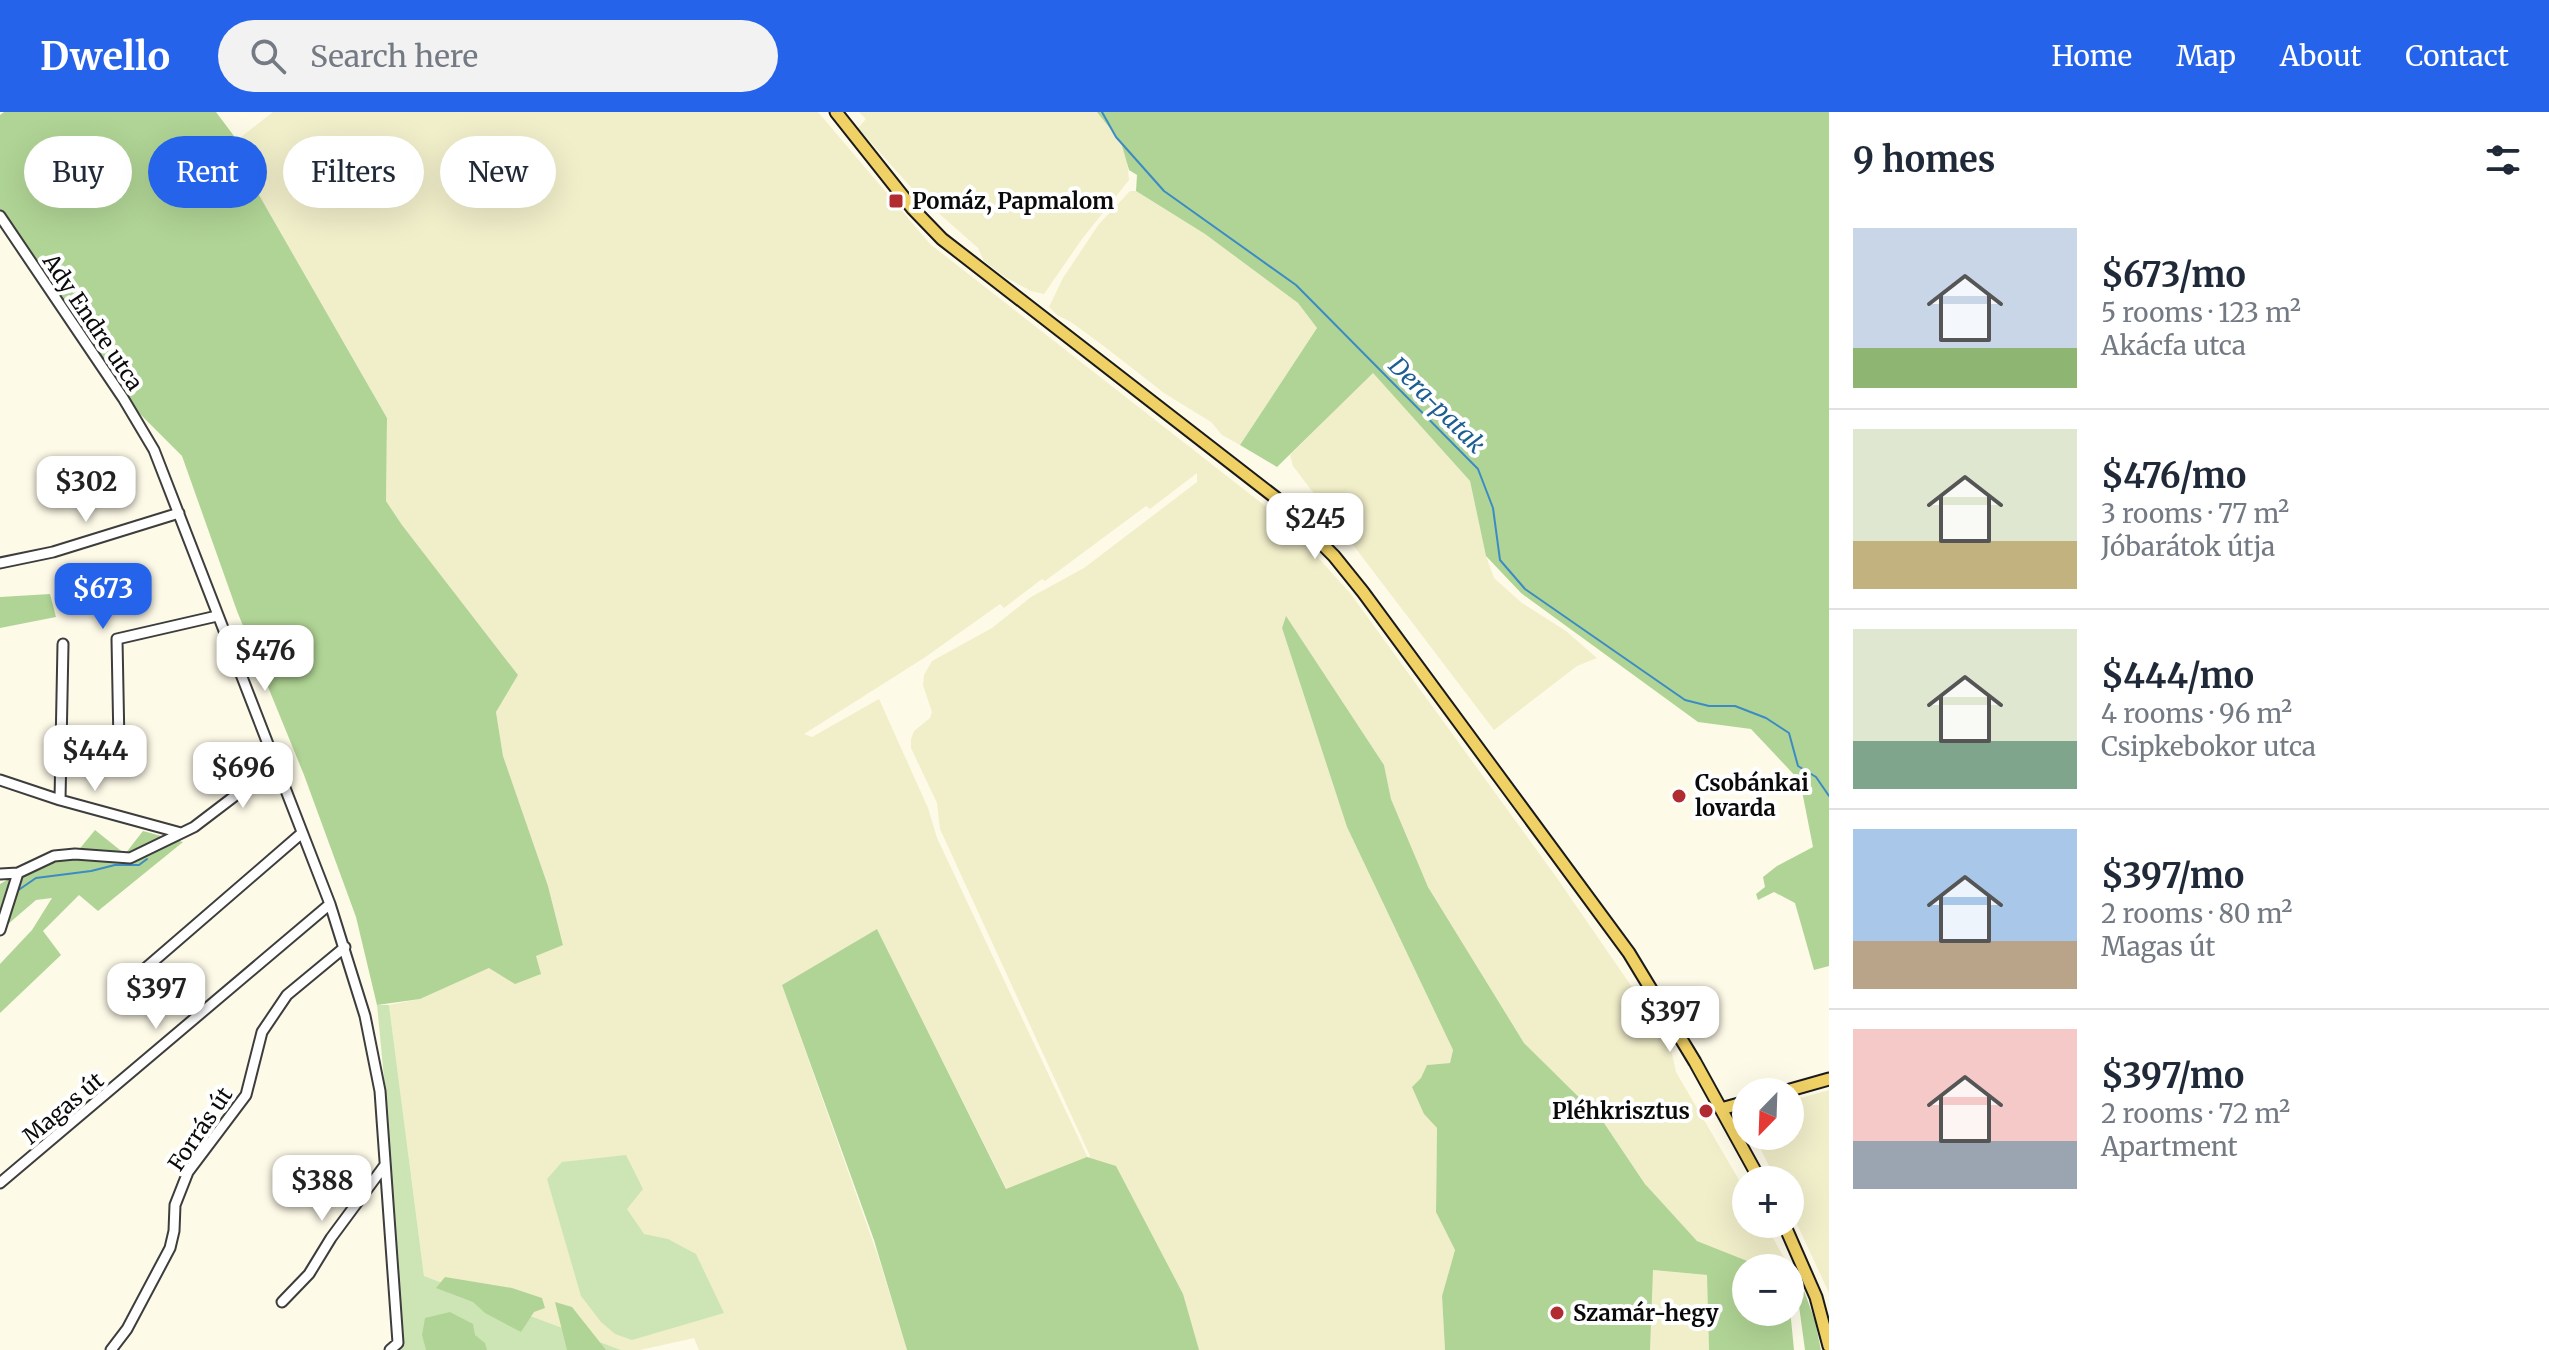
<!DOCTYPE html>
<html lang="en">
<head>
<meta charset="utf-8">
<style>
	:root { --surface:#fff; --page:#f2f2f3; --text:#1f2937; --muted:#747a83; --line:#e0e1e3; --accent:#2563eb }
	body { margin:0; font-family:Merriweather,serif; background:var(--page); color:var(--text); height:100vh; display:flex; flex-direction:column; font-size:30px; white-space:nowrap }
	* { box-sizing:border-box; margin:0 }
	p { font-size:26px; color:var(--muted) }
	.icon { flex:none; width:44px; height:44px; fill:none; stroke:currentColor; stroke-width:2; stroke-linecap:round; stroke-linejoin:round }
	.map { position:relative; flex:1; overflow:hidden }
	.panel { display:flex; flex-direction:column; background:var(--surface); width:720px }
	.panel>* { flex:none }
	.guide { position:absolute; left:24px; top:24px; width:760px; height:72px; display:flex; gap:16px }
	.needle { width:52px; rotate:203deg }
	.fabs { position:absolute; left:1732px; top:966px; display:grid; gap:16px }
	.fabs a { display:grid; place-items:center; width:72px; height:72px; border-radius:50%; background:var(--surface); box-shadow:0 8px 32px #0002; font-size:40px }
	.price { position:absolute; translate:-50% -68px; padding:0 18px; border-radius:16px; background:#fff; color:#222; font-size:26px; line-height:52px; filter:drop-shadow(0 2px 4px #0008) }
	.price::after { content:''; position:absolute; left:50%; top:48px; width:24px; height:18px; margin-left:-12px; background:inherit; clip-path:polygon(0 0,100% 0,50% 100%) }
	.price.current { background:var(--accent); color:#fff }
	ul { padding:0; list-style:none }
	li { display:flex; align-items:center; gap:24px; height:200px; padding:0 24px }
	li+li { border-top:2px solid var(--line) }
	li span { display:grid; place-items:center; flex:none; width:224px; height:160px; border-radius:0px; color:#555 }
	li>.icon { margin-inline-start:auto }
	span .icon { width:96px; height:96px; fill:#fffc; stroke-width:1 }
	li b { font-size:34px }
	h2 { display:flex; justify-content:space-between; align-items:center; height:96px; padding:0 24px; font-size:34px }
	.chip { padding:0 28px; border-radius:36px; background:var(--surface); box-shadow:0 8px 32px #0002; font-size:28px; line-height:72px }
	.chip.current { background:var(--accent); color:#fff }
	header { display:flex; align-items:center; gap:48px; box-sizing:border-box; height:112px; padding:0 40px; background:var(--accent); color:#fff }
	header strong { font-size:38px }
	nav { display:flex; gap:44px; margin-inline-start:auto; font-size:28px }
	.search { width:560px; height:72px; background:var(--page); display:flex; align-items:center; gap:20px; box-sizing:border-box; padding:0 28px; border-radius:44px; color:var(--muted); font-size:30px }
	main { display:flex; flex:1; min-height:0 }
	.map>svg:first-child { display:block }
	.farmland { fill:#f1eeca; fill-rule:evenodd }
	.green { fill:#cde5b5 }
	.forest { fill:#b0d495 }
	.lines { fill:none; stroke-linecap:round; stroke-linejoin:round }
	.stream { stroke:#3c8bc4; stroke-width:2 }
	.minor-casing { stroke:#3d3d3d; stroke-width:13 }
	.major-casing { stroke:#1b1b1b; stroke-width:15 }
	.minor { stroke:#fff; stroke-width:9 }
	.major { stroke:#f0d165; stroke-width:11 }
	.poi-dot { fill:#b02c30; stroke:#fff; stroke-width:3 }
	.labels { text-anchor:middle; dominant-baseline:central; stroke-width:8; stroke-linejoin:round; paint-order:stroke }
	.poi-label { font-size:22px; font-weight:bold; fill:#0a0a0a; stroke:#fff; text-anchor:start }
	.street-label { font-size:22px; fill:#0a0a0a; stroke:#fff }
	.water-label { font-size:24px; font-style:italic; fill:#1c5d92; stroke:#fff }
</style>
</head>
<body>
<header>
<strong>Dwello</strong>
<div class="search"><svg class="icon" aria-label="search" viewBox="0 0 24 24"><circle cx="10" cy="10" r="6"/><path d="M15 15l6 6"/></svg>Search here</div>
<nav><a>Home</a><a>Map</a><a>About</a><a>Contact</a></nav>
</header>
<main>
<div class="map">
<svg width="1829" height="1238" viewBox="0 0 1829 1238">
	<rect width="100%" height="100%" fill="#fefae8"/>
	<path class="farmland" d="M273 0H818L930 132 1287 411 1350 481 1557 766 1669 929 1676 960 1746 1080V1112H1765L1790 1156H1765L1697 1129 1648 1076 1602 1008 1524 931 1428 775 1391 687 1384 653 1286 505 1282 516 1347 715 1453 938 1450 951 1427 953 1424 1002 1437 1016 1436 1100 1455 1138 1442 1184 1445 1238H1199L1007 1078 877 817 782 873 879 1147 907 1238H699L694 1226 640 1238H621L424 1164 389 893 420 887 489 856 536 844 563 832 548 774 503 644 496 600 518 563 402 413 386 389 387 306 232 36 237 28ZM1197 361V370L1084 456 1031 485 992 516 932 549 924 563 923 573 932 600 930 606 914 619 911 627V636L937 691 940 717 1090 1044 1088 1046 937 726 928 696 879 587 812 625 804 622 924 546 1000 492 1004 496 1042 467 1045 469 1146 394 1150 397Z
		M859 0H1099L1125 28 1129 68 1082 127 1044 182 1031 179 1005 165 984 149 978 136 917 82 858 16 866 7Z
		M1130 79H1136L1205 122 1298 191 1317 216 1240 333 1222 323 1211 310 1164 281 1105 235 1071 210 1057 203 1049 195 1063 166 1099 112Z
		M1372 260 1470 369 1486 444 1494 466 1522 491 1566 519 1597 546 1577 554 1494 618 1293 354 1290 343Z
		M1829 978V1181L1790 1097V1068H1776L1754 1024H1790V989Z
		M1652 1158 1707 1163 1709 1238H1650Z"/>
	<path class="green" d="M377 893H389L424 1164 621 1238H393L398 1231 385 976Z
		M626 1043 643 1077 627 1097 644 1122 668 1127 696 1142 724 1201 632 1228 615 1222 601 1210 581 1184 547 1067 562 1050Z"/>
	<path class="forest" d="M4 0H216L237 28 232 36 387 306 386 389 402 413 518 563 496 600 503 644 548 774 563 833 536 844 541 862 515 872 489 856 420 887 377 893 356 805 304 663 237 499 182 344 124 286 0 101V3Z
		M1097 0H1829V854L1814 858 1795 791 1774 780 1758 788 1756 782 1765 775 1763 765 1777 754 1813 735 1800 669 1751 617 1698 610 1521 481 1486 444 1470 369 1373 261 1277 355 1240 333 1317 216 1298 191 1205 122 1136 79 1137 63 1129 58 1121 30Z
		M50 482 56 505 0 516V485Z
		M1286 504 1384 653 1391 687 1428 775 1524 931 1602 1008 1645 1072 1697 1129 1765 1156H1746V1200H1790V1197L1794 1238H1709L1707 1163 1653 1158 1650 1238H1445L1442 1184 1455 1138 1436 1100 1437 1016 1424 1002 1412 975 1421 966 1427 953 1450 951 1453 938 1347 715 1282 516Z
		M95 718 125 742 143 719 183 730 98 799 79 783 43 819 61 843 0 901V852L32 818 52 786 36 788 0 819V772L47 745 77 740Z
		M877 817 1006 1077 1087 1045 1116 1054 1183 1182 1199 1238H907L874 1128 782 873Z
		M1788 1152 1795 1154 1815 1209 1821 1238H1805L1797 1179Z
		M445 1165 512 1176 542 1186 545 1196 534 1200 521 1220 485 1201 473 1190 436 1176Z
		M555 1190 572 1195 606 1238H567Z
		M450 1200 473 1212 475 1223 485 1231 487 1238H426L422 1223 425 1206Z"/>
	<g class="lines">
		<path class="stream" d="M1102 0 1116 25 1164 79 1296 173 1478 357 1493 396 1500 448 1525 477 1685 588 1709 594H1735L1766 606 1789 621 1798 654 1816 665 1829 684
			M17 779 36 766 91 759 115 753H139L147 747"/>
		<g class="minor-casing">
			<path id="minor" d="M0 104 123 286 154 338 330 792 365 904 380 979 398 1231 390 1238
				M0 451 53 440 179 401
				M119 632 117 527 217 504
				M0 668 60 688 181 721
				M60 688 63 532
				M0 762 18 761 54 744 75 742 130 746 194 715 257 667 277 656
				M0 818 18 761
				M118 880 302 721
				M0 1071 330 792
				M282 1190 309 1162 331 1126 385 1053
				M111 1238 127 1217 170 1136 174 1119 175 1093 188 1060 246 983 262 920 287 883 345 835"/>
		</g>
		<g class="major-casing">
			<path id="major" d="M836 0 913 97 942 127 1276 386 1334 444 1363 480 1629 841 1695 950 1760 1068
				M1783 980 1829 967
				M1721 997 1746 990
				M1784 1112 1816 1185 1829 1234"/>
		</g>
		<use href="#minor" class="minor"/>
		<use href="#major" class="major"/>
	</g>
	<g class="poi-dot">
		<rect x="888" y="81" width="16" height="16" rx="4"/>
		<circle cx="1679" cy="684" r="8"/>
		<circle cx="1706" cy="999" r="8"/>
		<circle cx="1557" cy="1201" r="8"/>
	</g>
	<g class="labels">
		<g class="poi-label">
			<text x="912" y="89">Pomáz, Papmalom</text>
			<text x="1695" y="671">Csobánkai<tspan x="1695" dy="25">lovarda</tspan></text>
			<text x="1690" y="999" text-anchor="end">Pléhkrisztus</text>
			<text x="1573" y="1201">Szamár-hegy</text>
		</g>
		<g class="street-label">
			<text transform="translate(93 210) rotate(56)">Ady Endre utca</text>
			<text transform="translate(63 996) rotate(-40)">Magas út</text>
			<text transform="translate(200 1017) rotate(-56)">Forrás út</text>
		</g>
		<g class="water-label">
			<text transform="translate(1437 293) rotate(45)">Dera-patak</text>
		</g>
	</g>
</svg>
<div class="fabs">
<a><svg class="needle" viewBox="-14 -14 28 28"><path d="M0-13l5 13h-10z" fill="#e53935"/><path d="M0 13l5-13h-10z" fill="#747a83"/></svg></a>
<a>+</a>
<a>−</a>
</div>
<b class="price" style="left:86px;top:412px">$302</b>
<b class="price" style="left:1315px;top:449px">$245</b>
<b class="price current" style="left:103px;top:519px">$673</b>
<b class="price" style="left:265px;top:581px">$476</b>
<b class="price" style="left:95px;top:681px">$444</b>
<b class="price" style="left:243px;top:698px">$696</b>
<b class="price" style="left:156px;top:919px">$397</b>
<b class="price" style="left:1670px;top:942px">$397</b>
<b class="price" style="left:322px;top:1111px">$388</b>
<div class="guide">
<a class="chip">Buy</a>
<a class="chip current">Rent</a>
<a class="chip">Filters</a>
<a class="chip">New</a>
</div>
</div>
<section class="panel">
<h2>9 homes<svg class="icon" aria-label="filters" viewBox="0 0 24 24"><path d="M4 7h16M4 17h16"/><circle cx="9" cy="7" r="2"/><circle cx="15" cy="17" r="2"/></svg></h2>
<ul>
<li><span style="background:linear-gradient(#c9d6e8 75%,#8fb573 0)"><svg class="icon" aria-label="home" viewBox="0 0 24 24"><path d="M3 11l9-7 9 7M6 9v11h12V9"/></svg></span><div><b>$673/mo</b><p>5 rooms · 123 m²</p><p>Akácfa utca</p></div></li>
<li><span style="background:linear-gradient(#dfe7d0 70%,#c2b280 0)"><svg class="icon" aria-label="home" viewBox="0 0 24 24"><path d="M3 11l9-7 9 7M6 9v11h12V9"/></svg></span><div><b>$476/mo</b><p>3 rooms · 77 m²</p><p>Jóbarátok útja</p></div></li>
<li><span style="background:linear-gradient(#dfe7d0 70%,#7fa58c 0)"><svg class="icon" aria-label="home" viewBox="0 0 24 24"><path d="M3 11l9-7 9 7M6 9v11h12V9"/></svg></span><div><b>$444/mo</b><p>4 rooms · 96 m²</p><p>Csipkebokor utca</p></div></li>
<li><span style="background:linear-gradient(#a9c7e8 70%,#b9a48a 0)"><svg class="icon" aria-label="home" viewBox="0 0 24 24"><path d="M3 11l9-7 9 7M6 9v11h12V9"/></svg></span><div><b>$397/mo</b><p>2 rooms · 80 m²</p><p>Magas út</p></div></li>
<li><span style="background:linear-gradient(#f6c9c9 70%,#9aa5b1 0)"><svg class="icon" aria-label="home" viewBox="0 0 24 24"><path d="M3 11l9-7 9 7M6 9v11h12V9"/></svg></span><div><b>$397/mo</b><p>2 rooms · 72 m²</p><p>Apartment</p></div></li>
</ul>
</section>
</main>
</body>
</html>
